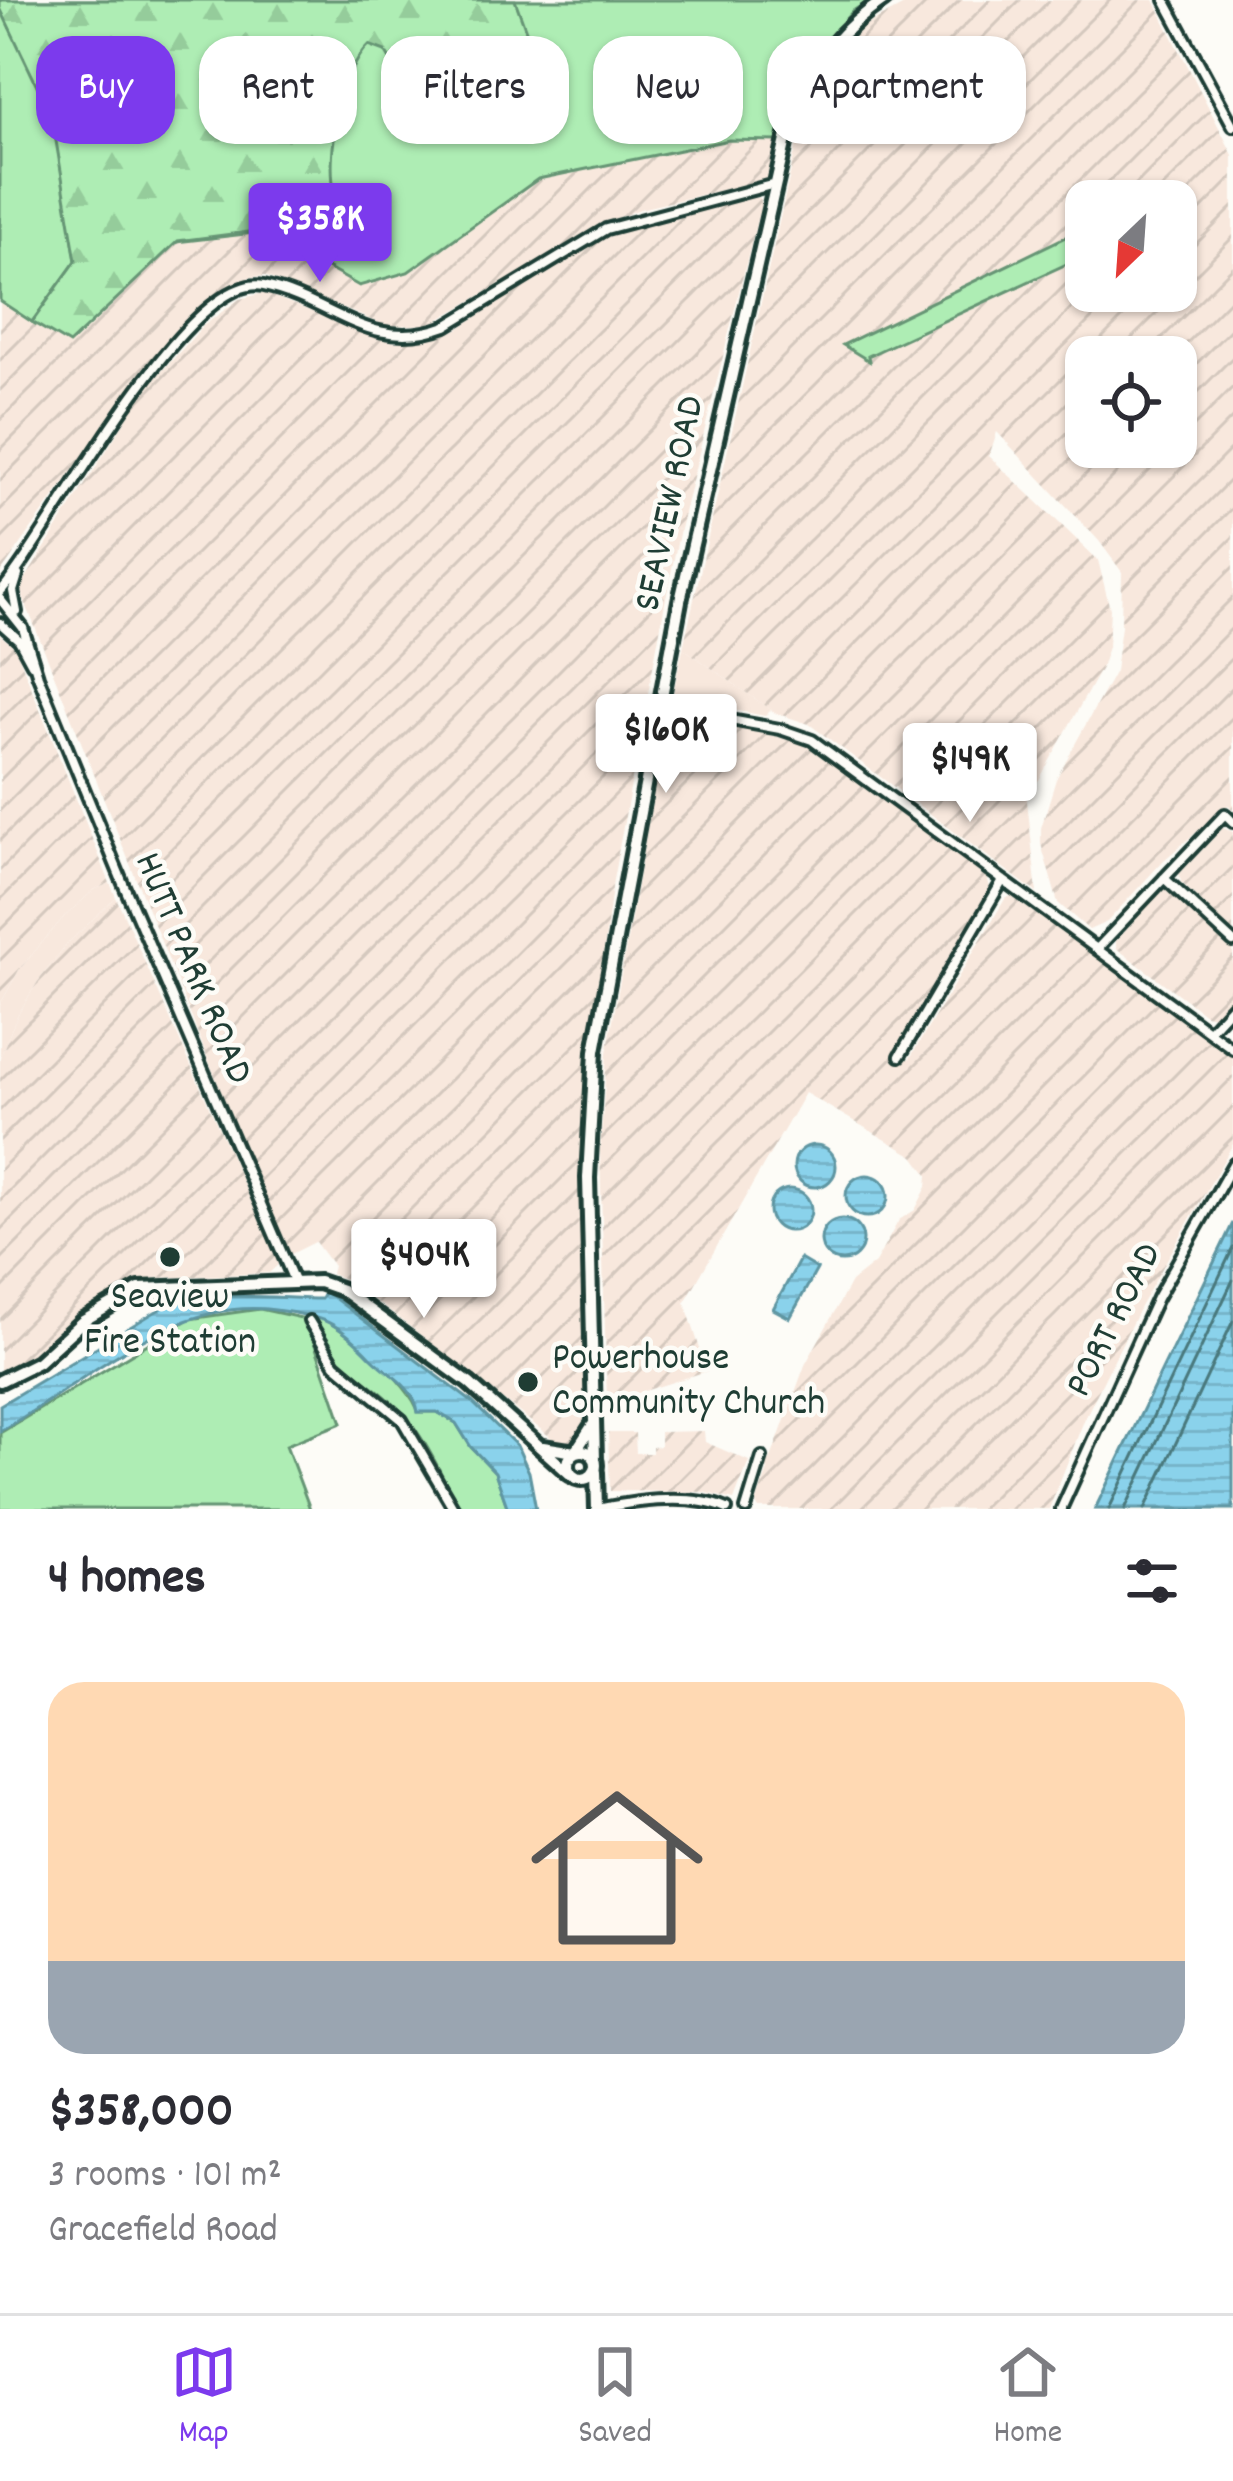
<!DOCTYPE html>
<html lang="en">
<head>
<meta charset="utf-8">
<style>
	:root { --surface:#fff; --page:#f7f7f7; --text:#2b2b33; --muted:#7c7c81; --line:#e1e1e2; --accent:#7c3aed }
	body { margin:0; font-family:Dekko,sans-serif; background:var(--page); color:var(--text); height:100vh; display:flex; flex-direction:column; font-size:45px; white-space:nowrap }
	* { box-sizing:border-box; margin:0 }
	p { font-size:39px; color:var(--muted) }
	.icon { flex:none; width:66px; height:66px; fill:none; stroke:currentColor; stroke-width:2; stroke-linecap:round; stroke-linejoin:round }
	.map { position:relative; height:1509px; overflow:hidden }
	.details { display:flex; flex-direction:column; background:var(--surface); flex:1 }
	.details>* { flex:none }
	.banner { position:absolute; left:36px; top:36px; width:1161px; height:108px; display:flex; gap:24px }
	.needle { width:78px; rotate:205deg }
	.fabs { position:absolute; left:1065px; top:180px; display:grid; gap:24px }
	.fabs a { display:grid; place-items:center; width:132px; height:132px; border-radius:24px; background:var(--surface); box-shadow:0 3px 9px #0004; font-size:60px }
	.price { position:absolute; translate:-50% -102px; padding:0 27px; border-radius:12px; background:#fff; color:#222; font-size:39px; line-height:78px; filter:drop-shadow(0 3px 6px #0008) }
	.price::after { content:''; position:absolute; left:50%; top:72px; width:36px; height:27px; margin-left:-18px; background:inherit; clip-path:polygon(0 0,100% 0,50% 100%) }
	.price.active { background:var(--accent); color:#fff }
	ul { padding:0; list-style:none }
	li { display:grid; align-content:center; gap:24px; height:636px; padding:0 48px }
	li+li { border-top:3px solid var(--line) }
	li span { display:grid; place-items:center; height:372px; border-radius:36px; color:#555 }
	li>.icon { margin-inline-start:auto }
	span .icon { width:216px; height:216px; fill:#fffc; stroke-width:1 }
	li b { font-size:51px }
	h2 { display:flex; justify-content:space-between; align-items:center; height:144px; padding:0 48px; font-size:51px }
	.chip { padding:0 42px; border-radius:36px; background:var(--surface); box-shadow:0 3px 9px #0004; font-size:42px; line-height:108px }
	.chip.active { background:var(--accent); color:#fff }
	.tabs { display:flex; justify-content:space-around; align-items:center; height:168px; border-top:3px solid var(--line); background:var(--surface); font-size:33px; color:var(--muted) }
	.tabs a { display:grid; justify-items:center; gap:6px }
	.tabs .active { color:var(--accent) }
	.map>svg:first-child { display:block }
	.built { fill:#f8e8dd }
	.industrial { fill:url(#industrial-furrows); fill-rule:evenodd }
	.green { fill:#aeedb4; stroke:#669574; stroke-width:3 }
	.forest { fill:url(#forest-firs); stroke:#669574; stroke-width:3 }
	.water { fill:url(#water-rules); stroke:#5f96a2; stroke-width:3 }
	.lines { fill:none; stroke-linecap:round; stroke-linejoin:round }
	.shore { stroke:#4a797d; stroke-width:3 }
	.minor-casing { stroke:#1f3d34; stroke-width:16 }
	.major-casing { stroke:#1f3d34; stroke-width:20 }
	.minor { stroke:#fdfcf7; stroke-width:8 }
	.major { stroke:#fdfcf7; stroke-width:10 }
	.poi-dot { fill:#1f3d34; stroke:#fdfcf7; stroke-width:4.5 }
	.labels { text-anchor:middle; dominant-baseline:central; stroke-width:9; stroke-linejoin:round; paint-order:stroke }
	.street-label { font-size:39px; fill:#1f3d34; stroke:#fdfcf7 }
	.poi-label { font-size:39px; fill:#1f3d34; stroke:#fdfcf7 }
</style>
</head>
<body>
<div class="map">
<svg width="1233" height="1509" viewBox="0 0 1233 1509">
	<defs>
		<pattern id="industrial-furrows" width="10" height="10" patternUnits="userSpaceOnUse" patternTransform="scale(3)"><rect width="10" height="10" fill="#f8e8dd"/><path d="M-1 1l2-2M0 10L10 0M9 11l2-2" fill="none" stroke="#d4c8be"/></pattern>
		<pattern id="forest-firs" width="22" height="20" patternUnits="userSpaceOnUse" patternTransform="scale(3)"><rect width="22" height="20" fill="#aeedb4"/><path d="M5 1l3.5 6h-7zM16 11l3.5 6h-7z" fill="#95cc9b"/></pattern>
		<pattern id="water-rules" width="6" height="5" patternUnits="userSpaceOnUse" patternTransform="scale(3)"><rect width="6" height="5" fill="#8ad2eb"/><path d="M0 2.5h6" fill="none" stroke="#77b5ca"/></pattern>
	</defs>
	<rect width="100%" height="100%" fill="#fdfcf7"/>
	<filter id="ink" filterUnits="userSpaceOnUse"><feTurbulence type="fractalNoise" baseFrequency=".00833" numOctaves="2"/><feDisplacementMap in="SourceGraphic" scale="24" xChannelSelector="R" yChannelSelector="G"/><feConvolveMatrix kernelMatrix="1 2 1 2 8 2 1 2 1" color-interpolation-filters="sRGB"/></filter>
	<g filter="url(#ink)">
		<path class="built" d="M680 529 666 598 643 581 651 543 660 533Z
			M683 648 771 710 765 716 676 699 673 694Z
			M110 883 116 897 66 945 37 983 17 1016 0 1057V1005L19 970 63 918 94 890Z"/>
		<path class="industrial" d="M913 0H1154L1233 155V809L1228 805 1164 860 1107 922 1089 930 1058 903 1041 844V828L1056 779 1115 671 1121 626 1122 572 1099 541 997 432 989 456 1098 560 1110 609 1108 647 1101 668 1039 780 1026 791 1037 893 809 724 775 713 683 648 809 90 856 31ZM1086 201H1176V291H1086V255L867 357 844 345 1086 227ZM1086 357H1176V447H1086Z
			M729 140 778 141 769 179 640 209 610 221 431 324 386 326 265 276 250 277 202 305 154 355 0 574V301L69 343 178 241 263 232 359 286 408 272 538 179Z
			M749 197 759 198 761 204 680 529 660 533 651 542 643 581 666 598 613 880 587 1078 583 1151 590 1421 579 1440 558 1443 413 1329 349 1281 331 1274 333 1266 315 1242 291 1254 269 1211 21 592 24 581 144 391 203 326 239 299 264 293 380 338 394 342 427 338 456 330 592 243 628 228Z
			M0 635 15 647 110 883 94 890 63 918 19 970 0 1005Z
			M674 715 802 742 987 876 990 888 896 1054 898 1062 910 1058 1005 899 1011 896 1233 1055V1144L1140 1307 1085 1418 1049 1509H759L756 1504 768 1470 764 1465 766 1460 770 1461 805 1365 851 1282 875 1263 899 1220 915 1210 927 1187 928 1175 914 1156 805 1093 685 1302 707 1371 607 1403 600 1150 607 1053 666 724Z
			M1223 828 1233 832V933L1181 882 1179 874Z
			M1171 887 1233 945V1001L1218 1017 1205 1014 1116 948V941L1164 888Z
			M116 897 279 1264 269 1273 154 1278 139 1283 105 1298 32 1357 0 1374V1057L17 1016 37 983 66 945Z
			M704 1431 705 1442 749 1461 734 1500 703 1492 610 1491 608 1433H635L636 1453H652V1447L660 1446V1432Z"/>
		<path class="green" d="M0 0H870L853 11 793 76 778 141 729 140 538 179 408 272 359 286 263 232 124 248 68 207 76 261 32 322 0 301Z
			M1086 227V255L868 356 869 361 843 345Z
			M260 1309 306 1319 342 1423 286 1445 310 1509H0V1433L189 1319Z
			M312 1315C338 1320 414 1387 418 1412H437L456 1423 471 1447 495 1472 508 1509H458C444 1478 428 1444 407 1418 369 1373 338 1377 312 1315Z"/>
		<path class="forest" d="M0 0H515L532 47 511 108 481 129H460L421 112 385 51 369 45C342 70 325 157 335 193 339 205 346 218 352 229L309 224 178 241 69 344 32 322 76 261 52 117 0 8Z"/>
		<path class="water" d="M794 1166a21 21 0 1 1 42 0a21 21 0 1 1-42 0Z
			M846 1196a21 21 0 1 1 42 0a21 21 0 1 1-42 0Z
			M769 1210a21 21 0 1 1 42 0a21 21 0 1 1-42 0Z
			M821 1240a21 21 0 1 1 42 0a21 21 0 1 1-42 0Z
			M1233 1223V1509H1095Z
			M800 1259 817 1269 790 1318 773 1309Z
			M325 1291 472 1402 517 1446 529 1472 536 1509H508L495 1472 471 1447 456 1423 437 1412H418C415 1387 388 1374 371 1357 338 1322 323 1316 275 1310 170 1296 86 1383 0 1431V1405L165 1306C213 1290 271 1298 321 1299Z"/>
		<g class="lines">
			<path class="shore" d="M1109 1509 1233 1248
				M1125 1509 1233 1280
				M1145 1509 1233 1321"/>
			<g class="minor-casing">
				<path id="minor" d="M1165 0 1233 126
					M0 592C50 537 185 270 264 286 333 301 371 354 446 326L606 229 775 184
					M0 599 23 628 38 676 122 881 294 1281
					M17 612 13 591 18 575
					M0 623 19 640 32 664
					M659 707 780 729 812 740 1233 1049
					M1164 878 1233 942
					M1097 949 1225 814 1233 822
					M1209 1031 1233 1005
					M900 1056 1003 880
					M309 1321 335 1364 402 1420 454 1509
					M598 1509C636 1501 691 1493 727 1509
					M746 1509 762 1457
					M1061 1509 1157 1298 1233 1164"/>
			</g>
			<g class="major-casing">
				<path id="major" d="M0 1381 38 1362 83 1321 139 1289 319 1282 342 1290 469 1383 570 1474
					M543 1447 575 1452 592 1426
					M568 1465a14 14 0 1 1 28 0a14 14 0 1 1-28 0Z
					M595 1460 588 1178 595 1051 680 601 793 109C813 64 843 27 884 0
					M596 1472 597 1509"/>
			</g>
			<use href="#minor" class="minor"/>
			<use href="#major" class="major"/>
		</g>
	</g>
	<g class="poi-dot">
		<circle cx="170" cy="1257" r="12"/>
		<circle cx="528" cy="1382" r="12"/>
	</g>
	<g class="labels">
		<g class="street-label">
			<text transform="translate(672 504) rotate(-78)">SEAVIEW ROAD</text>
			<text transform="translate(191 969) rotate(67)">HUTT PARK ROAD</text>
			<text transform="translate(1116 1321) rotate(-63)">PORT ROAD</text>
		</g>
		<g class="poi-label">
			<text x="170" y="1299">Seaview<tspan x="170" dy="45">Fire Station</tspan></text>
			<text x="552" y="1360" text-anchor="start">Powerhouse<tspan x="552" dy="45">Community Church</tspan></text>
		</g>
	</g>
</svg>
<div class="fabs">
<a><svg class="needle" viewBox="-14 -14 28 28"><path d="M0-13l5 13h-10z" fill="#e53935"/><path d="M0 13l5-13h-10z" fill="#7c7c81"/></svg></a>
<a><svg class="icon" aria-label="locate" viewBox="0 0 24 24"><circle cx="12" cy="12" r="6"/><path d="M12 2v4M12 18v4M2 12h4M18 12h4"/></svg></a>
</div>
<b class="price active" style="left:320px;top:285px">$358K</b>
<b class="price" style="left:666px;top:796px">$160K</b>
<b class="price" style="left:970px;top:825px">$149K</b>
<b class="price" style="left:424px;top:1321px">$404K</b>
<div class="banner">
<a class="chip active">Buy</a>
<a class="chip">Rent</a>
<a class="chip">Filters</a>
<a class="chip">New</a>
<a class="chip">Apartment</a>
</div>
</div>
<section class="details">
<h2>4 homes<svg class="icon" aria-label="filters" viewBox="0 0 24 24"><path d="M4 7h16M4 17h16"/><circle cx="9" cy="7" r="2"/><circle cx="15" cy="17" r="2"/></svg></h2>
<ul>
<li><span style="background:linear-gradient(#ffd9b3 75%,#9aa5b1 0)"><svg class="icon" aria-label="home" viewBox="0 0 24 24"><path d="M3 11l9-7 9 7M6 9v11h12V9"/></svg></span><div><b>$358,000</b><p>3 rooms · 101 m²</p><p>Gracefield Road</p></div></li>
</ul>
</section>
<nav class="tabs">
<a class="active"><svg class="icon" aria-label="map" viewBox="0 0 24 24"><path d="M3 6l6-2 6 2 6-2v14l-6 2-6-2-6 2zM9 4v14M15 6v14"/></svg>Map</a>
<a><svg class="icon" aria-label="saved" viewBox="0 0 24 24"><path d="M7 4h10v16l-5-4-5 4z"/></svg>Saved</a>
<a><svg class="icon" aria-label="home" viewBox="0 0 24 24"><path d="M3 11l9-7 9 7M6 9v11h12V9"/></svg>Home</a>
</nav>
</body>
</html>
